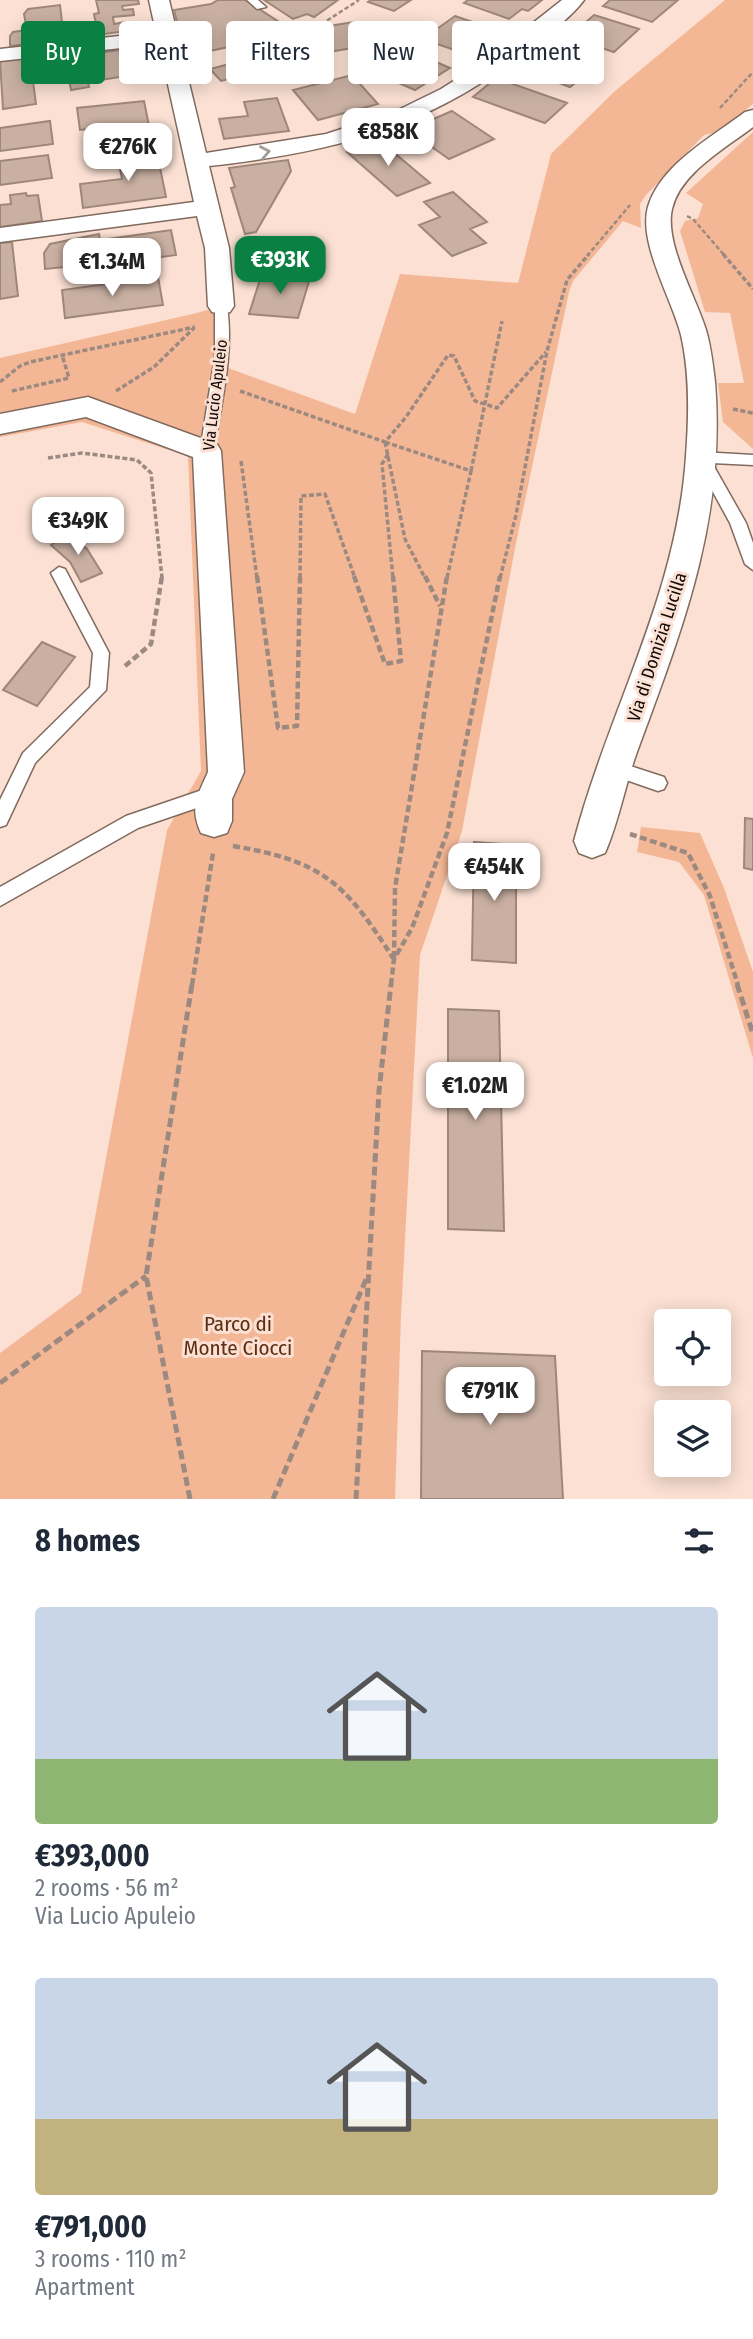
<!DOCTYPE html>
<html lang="en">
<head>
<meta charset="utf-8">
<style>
	:root { --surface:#fff; --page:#f2f2f3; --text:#1f2937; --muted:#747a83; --accent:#0b8043 }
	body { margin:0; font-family:"Fira Sans Condensed",sans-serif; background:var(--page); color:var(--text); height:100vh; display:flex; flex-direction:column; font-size:26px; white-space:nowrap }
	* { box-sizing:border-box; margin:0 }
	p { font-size:23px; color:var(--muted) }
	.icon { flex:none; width:38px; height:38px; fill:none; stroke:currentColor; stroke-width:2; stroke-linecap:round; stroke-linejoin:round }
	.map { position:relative; height:1499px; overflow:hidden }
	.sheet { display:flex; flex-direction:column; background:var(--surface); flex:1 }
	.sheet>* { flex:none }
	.banner { position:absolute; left:21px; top:21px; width:712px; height:63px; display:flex; gap:14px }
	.tools { position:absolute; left:654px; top:1309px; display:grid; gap:14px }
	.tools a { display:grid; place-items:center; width:77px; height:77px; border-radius:7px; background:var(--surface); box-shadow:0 4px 18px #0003; font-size:35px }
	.price { position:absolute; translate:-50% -60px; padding:0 16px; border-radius:14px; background:#fff; color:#222; font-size:23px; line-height:46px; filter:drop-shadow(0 2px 4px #0008) }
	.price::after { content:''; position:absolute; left:50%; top:42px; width:21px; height:16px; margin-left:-10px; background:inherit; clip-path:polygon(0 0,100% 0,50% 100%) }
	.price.selected { background:var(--accent); color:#fff }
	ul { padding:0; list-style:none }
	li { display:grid; align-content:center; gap:14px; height:371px; padding:0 35px }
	li span { display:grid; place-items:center; height:217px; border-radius:7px; color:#555 }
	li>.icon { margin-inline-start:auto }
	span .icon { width:126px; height:126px; fill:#fffc; stroke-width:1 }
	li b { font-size:30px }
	h2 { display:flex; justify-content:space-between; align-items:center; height:84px; padding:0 35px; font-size:30px }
	.pill { padding:0 24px; border-radius:7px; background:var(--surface); box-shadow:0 4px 18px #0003; font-size:24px; line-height:63px }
	.pill.selected { background:var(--accent); color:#fff }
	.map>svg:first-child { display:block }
	.green { fill:#f4b796 }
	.building { fill:#c9b0a2; stroke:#9e877a; stroke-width:2 }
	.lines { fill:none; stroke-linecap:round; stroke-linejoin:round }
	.lane-casing { stroke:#816a5e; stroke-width:3 }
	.street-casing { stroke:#816a5e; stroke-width:3 }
	.path-far3 { stroke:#9c8980; stroke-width:2.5; stroke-dasharray:4.5 2.5; stroke-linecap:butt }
	.path-far2 { stroke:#9c8980; stroke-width:3.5; stroke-dasharray:5 2.5; stroke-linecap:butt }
	.path-far1 { stroke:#9c8980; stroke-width:4.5; stroke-dasharray:7 3.5; stroke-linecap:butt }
	.path { stroke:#9c8980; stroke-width:5; stroke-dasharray:9 4.5; stroke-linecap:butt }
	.lane { fill:#fff; fill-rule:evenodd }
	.street { fill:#fff; fill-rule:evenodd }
	.oneway { stroke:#a09d9b }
	.labels { text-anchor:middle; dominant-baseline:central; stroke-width:6; stroke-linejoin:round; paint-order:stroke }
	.far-street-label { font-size:16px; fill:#120a06; stroke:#fbe0d3 }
	.street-label { font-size:18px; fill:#120a06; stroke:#fbe0d3 }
	.near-park-label { font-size:21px; fill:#5d2f12; stroke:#fbe0d3 }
</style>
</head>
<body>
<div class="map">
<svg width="753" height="1499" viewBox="0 0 753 1499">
	<rect width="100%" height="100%" fill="#fbe0d3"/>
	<path class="green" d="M725 0H753V104L718 132 704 135 646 195 640 204 641 228 623 221 573 281 569 292 516 543 462 831 420 955 401 1316 395 1499H0V1353L81 1293 167 830 201 771 188 456 82 422 0 437V358L197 313 221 306 229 300 228 368 355 414 400 274 518 283 551 154 615 91Z
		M753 132V449L723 422 718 383H744L730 313 705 312 680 231 685 221 698 218 703 204 686 193Z
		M641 827 700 833 724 888 753 972V1058L704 895 679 862 637 852Z"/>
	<path class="building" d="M96 0H138L139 4 122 6 123 10 133 9 134 15 113 17 114 24 125 22 126 31 98 35 94 14 99 13Z
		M218 0H245L290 29 238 45 186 56 174 10 211 4Z
		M264 0H338L314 17 307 14 293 19Z
		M371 0H411L394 11 368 2Z
		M468 0H542L528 11 522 9 509 19 464 3Z
		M610 0H678L652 22 603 6Z
		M60 5 64 40 10 46V36L13 32 27 30 24 14 28 9Z
		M594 15 639 29 614 52 568 37Z
		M455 16 502 32 471 56 423 39Z
		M354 22 393 24 388 42 329 52 306 39 329 26Z
		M144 47 151 72 88 82 89 87 71 90 65 57Z
		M553 47 600 63 570 87 524 70 537 60 551 65 555 62 540 56Z
		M406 49 450 68 415 90 371 71Z
		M279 51 303 53 295 69 274 67 221 81 210 69Z
		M30 58 36 104 3 109 0 61Z
		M352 75 378 104 318 120 293 90Z
		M496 78 567 103 545 123 473 97Z
		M277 98 289 131 224 139 219 119 248 116 244 102Z
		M144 101 152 141 110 146 107 127 80 130 77 108Z
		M452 111 494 139 449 159 408 130Z
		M50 121 53 144 0 151V128Z
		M379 140 430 183 397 196 347 152Z
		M157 153 166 197 83 208 80 184 122 179 118 158Z
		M48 155 52 178 0 185V161Z
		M288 160 291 171 256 232 245 234 231 188 235 187 229 168Z
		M453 192 487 222 470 229 486 243 452 256 419 225 440 217 424 202Z
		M26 193 27 196 38 195 42 221 0 227V205L11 204 10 195Z
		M171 230 176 255 125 262 124 254 105 257 106 263 45 269 44 253 50 244 99 234 100 240Z
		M12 242 18 296 0 299V243Z
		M262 273 310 278 298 318 249 314Z
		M158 277 163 305 65 318 62 290Z
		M68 533 87 549 102 573 81 582 70 562 51 545Z
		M42 642 75 657 37 706 3 690Z
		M745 818 753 819V870L744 868Z
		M474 842 516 845V963L472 960Z
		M448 1009 499 1011 504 1231 448 1229Z
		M422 1351 555 1356 563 1499H421Z"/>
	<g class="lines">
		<g class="lane-casing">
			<path id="lane" d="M247 0H258L266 7 257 9Z
				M221 302 227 306C234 354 221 403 214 451L207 456 200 451 215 357V306Z
				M701 452 753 455V465L712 463 746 523 753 543V570L745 564 730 523 694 457Z
				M59 567 65 569 109 653 106 690 35 763 6 825 0 827V800L23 753 90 687 93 653 51 573Z
				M615 761 664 777 667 783 664 789 658 791 609 774 606 769 609 764Z
				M214 786 220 788 223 794 220 800 138 828 0 906V887L126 816Z"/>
		</g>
		<g class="street-casing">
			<path id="street" d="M149 0H169L206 153 326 134 394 112 441 89 485 61 562 0H584C570 19 546 35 527 50 428 129 333 152 209 166L229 248 234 306 230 312 221 314 212 312 208 306 205 248 197 216 0 242V228L194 202 159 44 0 61V49L156 32Z
				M753 110V127C726 148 680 173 672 209 664 243 696 297 706 330 711 347 713 365 715 382 726 519 683 627 637 752 625 785 619 821 605 853L592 858 579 853 574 841C609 709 677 595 686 456 689 416 690 374 681 335 672 299 638 243 648 207 660 165 712 137 745 112Z
				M88 397 217 444 221 451 244 772 232 799V821L227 833 214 837 201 833C189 807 198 795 208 772L193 457 86 417 0 434V414Z"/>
		</g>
		<path class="path-far3" d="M289 38 317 27 359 0
			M720 108 753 72
			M687 216 693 219 725 256
			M587 256 630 205"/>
		<path class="path-far2" d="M723 254 753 289
			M0 382 20 366 30 362 195 327
			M12 391 69 378 62 355
			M116 391 154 367 194 328
			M240 391 385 442 406 417 448 355 454 356 475 401 497 408 546 352
			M733 409 753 413
			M385 442 471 471 447 578
			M385 442 405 539 425 578
			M388 454 382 464 393 578
			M48 458 82 453 137 460 151 473 162 578
			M241 461 257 578
			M471 471 502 321
			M300 578 301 496 325 494 355 578
			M500 578 516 515 547 351 567 280 589 254"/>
		<path class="path-far1" d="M257 576 278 728 297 726 300 576
			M354 576 385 664 401 661 393 576
			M425 576 440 606
			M125 666 151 644 162 576
			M630 834 688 853 710 896 738 985
			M233 846C323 861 345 883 393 958
			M394 958 395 888 447 576
			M192 985 213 853
			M391 985 394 959 412 928 447 833 500 576"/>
		<path class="path" d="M737 984 753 1034
			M0 1383 146 1276
			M190 1499 146 1276 192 984
			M273 1499 367 1277
			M356 1499 379 1091 391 984"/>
		<use href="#lane" class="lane"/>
		<use href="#street" class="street"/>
	</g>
	<defs><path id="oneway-chevron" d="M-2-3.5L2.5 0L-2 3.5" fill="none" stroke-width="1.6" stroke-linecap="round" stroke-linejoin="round" transform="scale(1.75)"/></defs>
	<use class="oneway" href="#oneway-chevron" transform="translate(265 152) rotate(-11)"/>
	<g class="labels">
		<g class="far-street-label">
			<text transform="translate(215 395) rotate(-83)">Via Lucio Apuleio</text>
		</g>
		<g class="street-label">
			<text transform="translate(657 647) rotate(-72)">Via di Domizia Lucilla</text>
		</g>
		<g class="near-park-label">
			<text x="238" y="1324">Parco di<tspan x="238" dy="24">Monte Ciocci</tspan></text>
		</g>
	</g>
</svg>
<div class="tools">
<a><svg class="icon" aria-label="locate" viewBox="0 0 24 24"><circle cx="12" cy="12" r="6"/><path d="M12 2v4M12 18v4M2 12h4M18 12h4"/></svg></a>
<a><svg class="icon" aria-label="layers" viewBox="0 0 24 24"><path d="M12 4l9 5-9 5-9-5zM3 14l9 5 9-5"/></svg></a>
</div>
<b class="price" style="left:388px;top:168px">€858K</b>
<b class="price" style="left:128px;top:183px">€276K</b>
<b class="price selected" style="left:280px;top:296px">€393K</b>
<b class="price" style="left:112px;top:298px">€1.34M</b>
<b class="price" style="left:78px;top:557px">€349K</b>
<b class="price" style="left:494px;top:903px">€454K</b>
<b class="price" style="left:475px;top:1122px">€1.02M</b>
<b class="price" style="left:490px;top:1427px">€791K</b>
<div class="banner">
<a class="pill selected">Buy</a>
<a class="pill">Rent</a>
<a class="pill">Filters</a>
<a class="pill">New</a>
<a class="pill">Apartment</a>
</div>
</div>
<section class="sheet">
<h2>8 homes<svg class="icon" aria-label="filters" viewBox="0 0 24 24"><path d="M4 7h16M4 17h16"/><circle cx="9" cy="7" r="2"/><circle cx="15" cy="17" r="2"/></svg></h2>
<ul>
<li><span style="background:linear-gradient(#c9d6e8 70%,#8fb573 0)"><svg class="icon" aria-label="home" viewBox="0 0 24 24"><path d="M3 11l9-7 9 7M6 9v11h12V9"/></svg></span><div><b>€393,000</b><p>2 rooms · 56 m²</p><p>Via Lucio Apuleio</p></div></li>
<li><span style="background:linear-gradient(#c9d6e8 65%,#c2b280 0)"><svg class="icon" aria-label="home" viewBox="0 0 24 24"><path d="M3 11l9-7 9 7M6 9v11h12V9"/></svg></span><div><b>€791,000</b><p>3 rooms · 110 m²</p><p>Apartment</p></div></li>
</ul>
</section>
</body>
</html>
